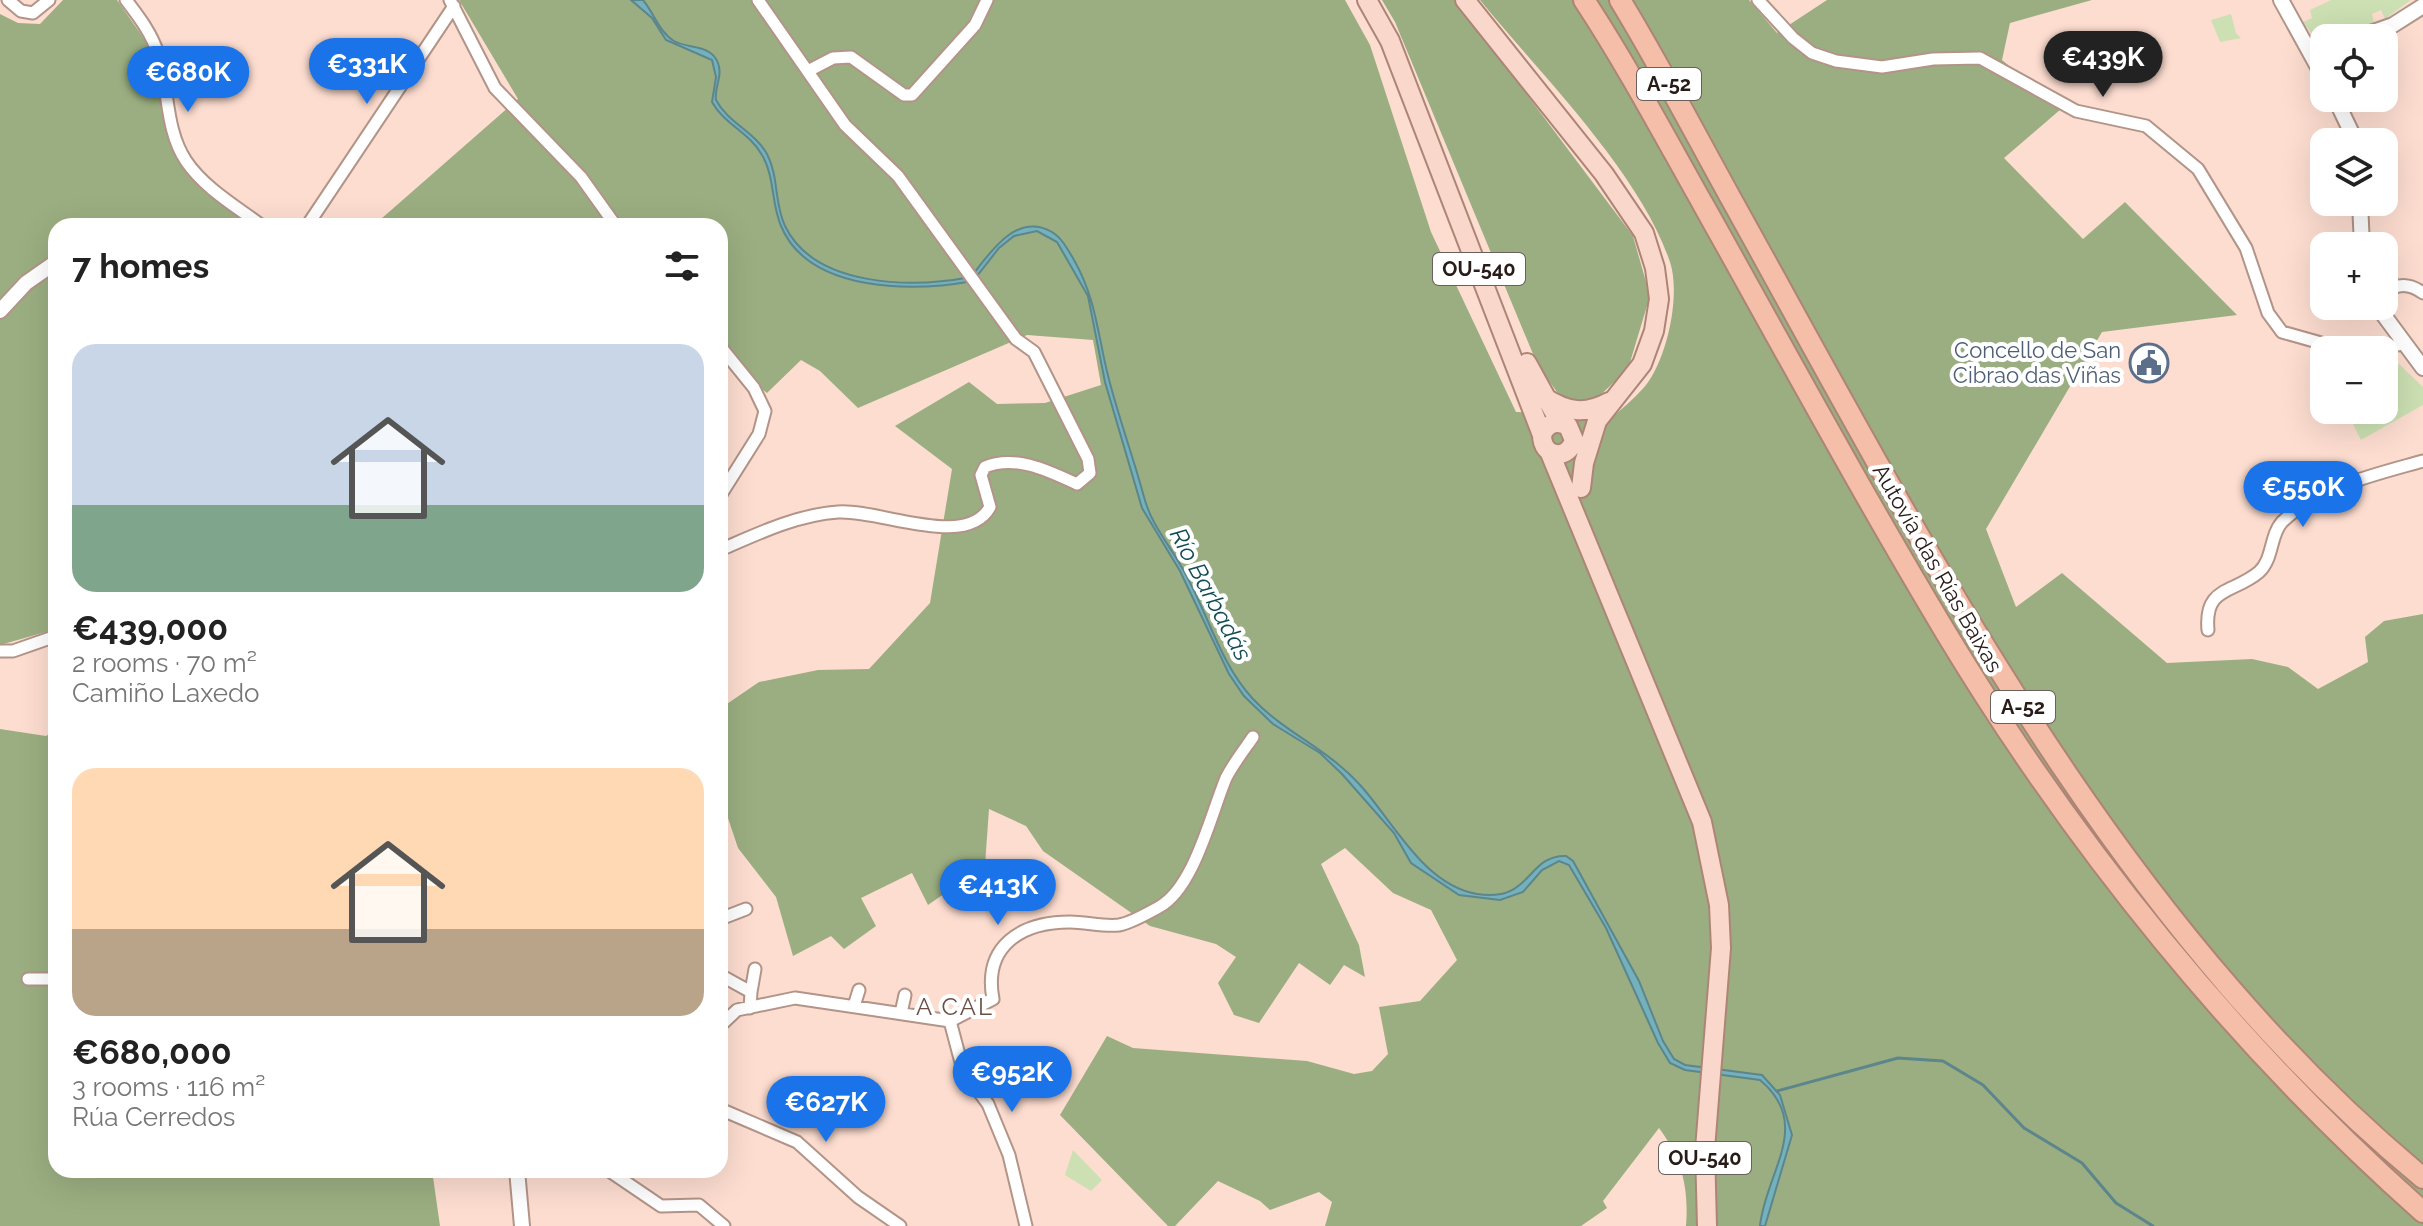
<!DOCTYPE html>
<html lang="en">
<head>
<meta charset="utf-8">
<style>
	:root { --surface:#fff; --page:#f6f6f6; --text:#222; --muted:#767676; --accent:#1a73e8 }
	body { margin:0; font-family:Raleway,sans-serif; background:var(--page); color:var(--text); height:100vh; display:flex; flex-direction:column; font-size:30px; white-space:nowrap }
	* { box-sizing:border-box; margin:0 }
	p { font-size:26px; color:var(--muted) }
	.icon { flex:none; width:44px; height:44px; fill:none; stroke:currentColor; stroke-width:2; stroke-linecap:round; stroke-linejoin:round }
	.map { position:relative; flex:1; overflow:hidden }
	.sheet { position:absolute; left:48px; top:218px; width:680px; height:960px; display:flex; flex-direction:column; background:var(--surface); border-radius:24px; box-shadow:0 8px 32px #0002 }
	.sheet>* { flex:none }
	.tools { position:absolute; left:2310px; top:24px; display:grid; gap:16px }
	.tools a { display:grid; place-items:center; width:88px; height:88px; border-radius:16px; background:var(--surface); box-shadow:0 8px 32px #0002; font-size:40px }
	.price { position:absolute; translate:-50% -68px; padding:0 18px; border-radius:28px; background:var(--accent); color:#fff; font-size:26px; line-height:52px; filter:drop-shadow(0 2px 4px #0008) }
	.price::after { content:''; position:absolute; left:50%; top:48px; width:24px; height:18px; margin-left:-12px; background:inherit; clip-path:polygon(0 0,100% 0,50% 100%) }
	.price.active { background:#222; color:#fff }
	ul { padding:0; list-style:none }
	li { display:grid; align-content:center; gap:16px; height:424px; padding:0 24px }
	li span { display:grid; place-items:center; height:248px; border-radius:24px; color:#555 }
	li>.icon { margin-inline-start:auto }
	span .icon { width:144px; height:144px; fill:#fffc; stroke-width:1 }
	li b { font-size:34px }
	h2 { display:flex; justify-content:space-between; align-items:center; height:96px; padding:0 24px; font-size:34px }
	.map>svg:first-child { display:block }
	.green { fill:#cce0b3 }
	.forest { fill:#9bae81 }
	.water { fill:#73b2bd; stroke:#5c858c; stroke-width:2 }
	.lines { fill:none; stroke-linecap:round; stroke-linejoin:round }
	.stream { stroke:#5c858c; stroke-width:3 }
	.minor-casing { stroke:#b29488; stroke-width:15 }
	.tertiary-casing { stroke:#b29488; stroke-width:18 }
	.primary-casing { stroke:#ad8576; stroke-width:22 }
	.motorway-casing { stroke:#ad8576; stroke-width:24 }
	.minor { stroke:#fff; stroke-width:11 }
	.tertiary { stroke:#fff; stroke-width:14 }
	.primary { stroke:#f9d8cb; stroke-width:18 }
	.motorway { stroke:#f5bea9; stroke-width:20 }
	.labels { text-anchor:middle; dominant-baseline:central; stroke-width:8; stroke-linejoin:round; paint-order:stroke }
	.shield { fill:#fff; stroke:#68605d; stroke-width:2 }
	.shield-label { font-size:20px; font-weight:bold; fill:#281c18 }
	.service-label { font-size:22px; fill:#4e5e75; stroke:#fff; text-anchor:end }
	.street-label { font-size:22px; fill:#281c18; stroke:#fff }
	.water-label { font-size:24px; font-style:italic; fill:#134b54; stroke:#fff }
	.neighbourhood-label { font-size:24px; letter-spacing:2px; fill:#6a4f44; stroke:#fff }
</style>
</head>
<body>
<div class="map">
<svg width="2423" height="1226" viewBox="0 0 2423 1226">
	<rect width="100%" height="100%" fill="#fdddd0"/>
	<path class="green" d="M2331 0H2411L2385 19 2381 10 2372 14 2374 23 2317 41 2303 22 2312 18 2310 10Z
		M2231 14 2236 33 2241 38 2220 42 2211 20Z
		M2399 364 2423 387V405L2361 440 2346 410H2384V365Z
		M1073 1150 1102 1180 1091 1191 1065 1175Z"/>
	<path class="forest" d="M63 0H117L145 40 173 102 191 178 254 226H56V629L0 645V14L18 23 40 24Z
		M459 0H1345L1370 45 1431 232 1516 412 1615 415C1625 406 1637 396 1646 385 1667 358 1681 295 1670 262 1639 171 1541 75 1480 0H1749L1777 33 1827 0H2092L2010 23 2002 60 2061 109 2004 158 2083 239 2125 202 2237 315 2102 332 1986 529 2016 607 2062 573 2167 663 2252 659 2288 667 2318 689 2368 662 2365 637 2384 621 2423 614V1226H1686C1689 1188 1682 1159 1659 1128L1603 1201 1607 1208 1581 1226H1325L1332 1202 1319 1192 1270 1210 1260 1201 1218 1181 1175 1226H1168L1060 1115 1107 1036 1133 1048 1307 1061 1354 1074 1372 1071 1388 1054 1379 1007 1420 1001 1457 960 1431 910 1393 893 1345 848 1321 864 1359 945 1365 977 1344 965 1330 985 1299 963 1259 1023 1234 1015 1218 983 1236 957 1216 944 1150 926 1043 851 1026 826 989 809 985 865 928 905 912 873 861 898 876 926 844 949 831 936 793 956 776 897 738 848 720 794 721 708 759 682 818 670 869 669 930 603 952 469 895 426 969 382 997 404 1045 403 1101 385 1093 340 1027 335 858 408 820 371 801 360 767 393 724 359 720 362V226H373L518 99Z
		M1382 0H1456L1633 236 1650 296 1628 369 1594 401 1574 403 1557 392 1538 366 1395 22Z
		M0 729 46 736 56 730V1170H432L440 1226H0Z"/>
	<path class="water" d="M631 0H643C654 13 659 32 674 41 688 49 711 44 718 63 723 76 714 88 716 100 728 123 755 132 767 154 779 177 774 203 785 226 815 288 913 288 971 277 989 254 1016 211 1052 232 1062 238 1068 250 1074 260 1098 302 1098 342 1111 387 1121 424 1134 460 1144 497 1151 524 1168 543 1181 566 1207 609 1218 661 1253 699 1285 733 1327 748 1361 786 1394 823 1424 885 1477 894 1532 903 1526 855 1566 856L1573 861 1639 981 1663 1041 1674 1059 1685 1065 1762 1075 1780 1095 1792 1135 1765 1226H1760C1765 1173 1814 1125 1760 1080L1685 1070 1670 1063 1658 1043 1606 928 1569 865 1559 861 1542 870 1523 892 1500 900 1459 895 1411 863 1394 833 1342 774 1320 753 1273 724 1244 696 1229 674 1180 571 1142 508 1105 382 1088 296 1057 242 1037 231 1014 236 999 248 973 281C913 292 809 293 781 226 771 203 775 177 762 155 750 133 724 124 712 102L716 77 712 60 666 40 652 18Z"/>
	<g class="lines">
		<path class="stream" d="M1777 1091 1898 1058 1943 1061 1983 1085 2024 1128 2082 1163 2116 1203 2153 1226"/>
		<g class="minor-casing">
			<path id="minor" d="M8 0 21 11 33 13 49 0
				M126 0C139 17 152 34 158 54 169 88 165 130 186 161 204 188 237 207 262 226
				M450 0 495 88 581 177 616 226
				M1758 0 1793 38 1812 53 1836 61 1882 67 1933 59 1980 58 2076 111 2146 126 2198 169 2246 248 2268 313 2282 332 2346 350
				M808 71 833 58 851 57 904 95H912L975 25 987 0
				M307 226 454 6
				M2384 293C2398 283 2409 283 2423 293
				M720 346 754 388 765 411 759 434 720 496
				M2378 350 2402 344
				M720 550C757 534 796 515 838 512 880 509 966 550 990 507L981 475 985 467C1015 454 1049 471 1077 484L1090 473 1088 459 1034 352 1016 339 898 176 845 125 758 0
				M2208 630C2204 586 2233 594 2259 572 2273 560 2270 535 2282 522 2318 487 2377 474 2423 461
				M0 651H13L56 636
				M720 919 746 909
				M722 976 751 992 750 1008
				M28 979H56
				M751 992 755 969
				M854 1006 859 990
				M901 1013 905 995
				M950 1021 963 1070 988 1104 1009 1155 1026 1226
				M720 1026 737 1010 795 998 950 1021 993 999C983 946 1021 922 1070 922 1086 922 1104 927 1119 925 1131 923 1148 913 1159 907 1194 888 1211 814 1226 778 1233 764 1244 750 1253 737
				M720 1109 797 1142 858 1197 900 1226
				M608 1170 661 1206 699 1205 724 1226"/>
		</g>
		<g class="tertiary-casing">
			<path id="tertiary" d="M2281 0 2324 78
				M2356 38 2393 25 2423 6
				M2335 98 2356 142
				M2360 202 2362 246
				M2377 306 2423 368
				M0 311 26 283 56 262
				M517 1170 522 1226"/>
		</g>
		<g class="primary-casing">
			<path id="primary" d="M1367 0 1390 41 1542 435C1542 458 1568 461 1574 440L1568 426C1557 420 1547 423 1542 435
				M1465 0 1604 174 1644 233 1655 268 1659 299 1654 331 1642 364 1597 421 1584 463 1581 488
				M1527 363 1560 423
				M1544 397C1567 412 1585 415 1609 402
				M1550 453 1702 822 1719 905 1721 948 1705 1149 1707 1226"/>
		</g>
		<g class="motorway-casing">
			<path id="motorway" d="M1584 0C1628 67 1665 137 1704 206 1784 349 1862 493 1946 633 2075 847 2236 1046 2423 1212
				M1620 0C1659 64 1693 130 1729 195 1923 544 2110 919 2423 1178"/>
		</g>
		<use href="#minor" class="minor"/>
		<use href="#tertiary" class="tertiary"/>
		<use href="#primary" class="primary"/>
		<use href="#motorway" class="motorway"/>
	</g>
	<defs>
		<g id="civic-ring" transform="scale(2)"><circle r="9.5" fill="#fff" stroke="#5c6f8a" stroke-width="1.5"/><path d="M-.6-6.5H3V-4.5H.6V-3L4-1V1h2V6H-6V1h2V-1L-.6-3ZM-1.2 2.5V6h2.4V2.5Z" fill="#5c6f8a"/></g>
	</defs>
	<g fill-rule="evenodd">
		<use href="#civic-ring" x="2149" y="363"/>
	</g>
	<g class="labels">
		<g class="shield">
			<rect x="1637" y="68" width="64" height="32" rx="6"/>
			<rect x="1433" y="253" width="92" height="32" rx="6"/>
			<rect x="1991" y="691" width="64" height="32" rx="6"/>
			<rect x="1659" y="1142" width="92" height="32" rx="6"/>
		</g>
		<g class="shield-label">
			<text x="1669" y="84">A-52</text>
			<text x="1479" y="269">OU-540</text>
			<text x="2023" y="707">A-52</text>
			<text x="1705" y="1158">OU-540</text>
		</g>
		<g class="service-label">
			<text x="2121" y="350">Concello de San<tspan x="2121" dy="25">Cibrao das Viñas</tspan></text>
		</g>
		<g class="street-label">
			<text transform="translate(1938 568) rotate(60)">Autovía das Rías Baixas</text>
		</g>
		<g class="water-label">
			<text transform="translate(1211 594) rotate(62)">Río Barbadás</text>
		</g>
		<g class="neighbourhood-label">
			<text x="955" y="1006">A CAL</text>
		</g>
	</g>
</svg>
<div class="tools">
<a><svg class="icon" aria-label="locate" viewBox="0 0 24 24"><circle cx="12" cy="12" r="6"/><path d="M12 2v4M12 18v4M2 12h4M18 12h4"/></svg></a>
<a><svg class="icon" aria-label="layers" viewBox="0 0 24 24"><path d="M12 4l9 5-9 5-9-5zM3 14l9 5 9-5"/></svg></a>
<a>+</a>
<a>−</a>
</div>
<b class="price active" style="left:2103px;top:99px">€439K</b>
<b class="price" style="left:367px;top:106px">€331K</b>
<b class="price" style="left:188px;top:114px">€680K</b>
<b class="price" style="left:2303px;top:529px">€550K</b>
<b class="price" style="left:998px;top:927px">€413K</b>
<b class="price" style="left:1012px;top:1114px">€952K</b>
<b class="price" style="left:826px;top:1144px">€627K</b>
<section class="sheet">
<h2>7 homes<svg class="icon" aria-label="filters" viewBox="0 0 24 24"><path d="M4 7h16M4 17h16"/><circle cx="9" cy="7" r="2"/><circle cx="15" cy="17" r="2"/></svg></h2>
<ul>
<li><span style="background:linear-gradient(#c9d6e8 65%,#7fa58c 0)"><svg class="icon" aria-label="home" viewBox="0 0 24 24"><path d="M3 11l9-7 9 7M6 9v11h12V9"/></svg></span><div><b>€439,000</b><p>2 rooms · 70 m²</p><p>Camiño Laxedo</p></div></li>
<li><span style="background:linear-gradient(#ffd9b3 65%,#b9a48a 0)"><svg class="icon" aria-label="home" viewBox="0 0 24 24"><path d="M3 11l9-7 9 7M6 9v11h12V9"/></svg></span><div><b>€680,000</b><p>3 rooms · 116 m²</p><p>Rúa Cerredos</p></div></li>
</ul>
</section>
</div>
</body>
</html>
